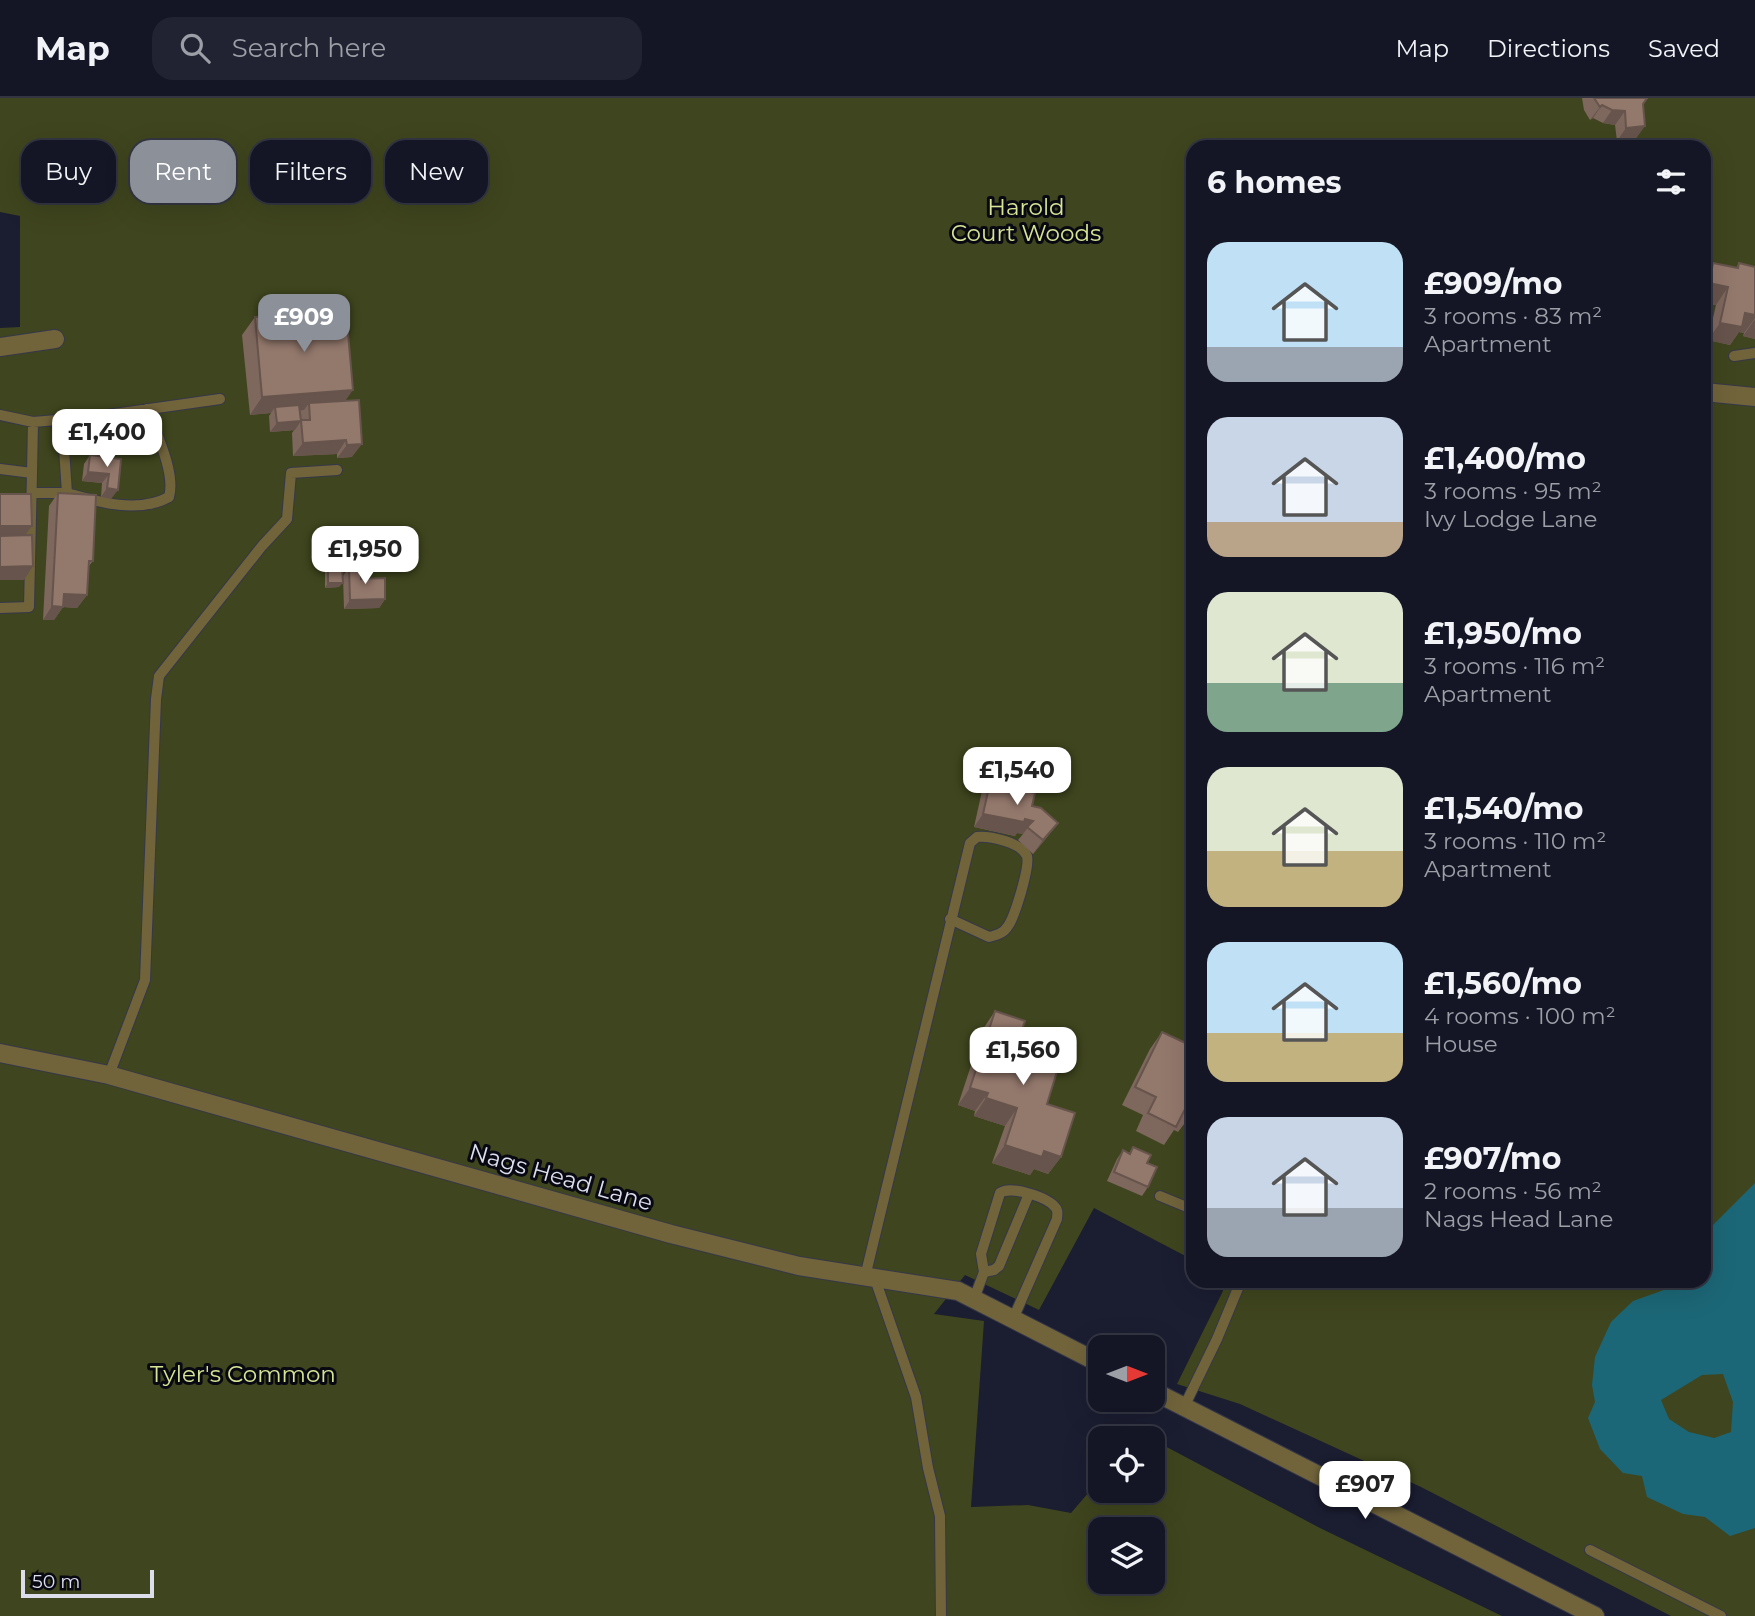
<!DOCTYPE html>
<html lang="en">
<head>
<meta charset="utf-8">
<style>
	:root { --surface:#141625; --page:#212332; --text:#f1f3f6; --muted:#9d9fa7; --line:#333542; --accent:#8c9099 }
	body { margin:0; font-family:Montserrat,sans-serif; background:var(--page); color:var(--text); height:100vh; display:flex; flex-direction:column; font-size:26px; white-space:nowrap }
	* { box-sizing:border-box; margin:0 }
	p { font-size:23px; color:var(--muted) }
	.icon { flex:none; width:38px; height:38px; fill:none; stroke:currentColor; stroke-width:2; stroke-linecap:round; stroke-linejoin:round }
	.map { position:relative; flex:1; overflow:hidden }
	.sheet { position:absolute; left:1186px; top:42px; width:525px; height:1148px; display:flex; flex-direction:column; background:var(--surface); border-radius:21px; box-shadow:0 7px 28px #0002,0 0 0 2px var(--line) }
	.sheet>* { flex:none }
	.top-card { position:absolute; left:21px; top:42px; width:665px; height:63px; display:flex; gap:14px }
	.needle { width:46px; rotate:90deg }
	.controls { position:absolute; left:1088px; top:1237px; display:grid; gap:14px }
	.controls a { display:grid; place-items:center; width:77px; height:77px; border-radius:14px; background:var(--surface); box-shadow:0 7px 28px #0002,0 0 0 2px var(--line); font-size:35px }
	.scale { position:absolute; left:21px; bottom:18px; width:133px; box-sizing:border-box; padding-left:7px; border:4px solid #dcdeec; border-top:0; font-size:19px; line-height:24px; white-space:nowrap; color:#dcdeec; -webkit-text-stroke:5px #070811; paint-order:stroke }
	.price { position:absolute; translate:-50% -60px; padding:0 16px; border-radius:14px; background:#fff; color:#222; font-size:23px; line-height:46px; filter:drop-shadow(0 2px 4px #0008) }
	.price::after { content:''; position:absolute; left:50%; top:42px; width:21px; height:16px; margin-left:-10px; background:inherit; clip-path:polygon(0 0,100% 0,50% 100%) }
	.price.on { background:var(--accent); color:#fff }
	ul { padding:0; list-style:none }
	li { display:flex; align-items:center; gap:21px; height:175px; padding:0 21px }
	li span { display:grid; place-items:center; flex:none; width:196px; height:140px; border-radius:21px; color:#555 }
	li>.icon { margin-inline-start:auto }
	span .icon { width:84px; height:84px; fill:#fffc; stroke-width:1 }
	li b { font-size:30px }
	h2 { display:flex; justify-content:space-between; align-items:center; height:84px; padding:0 21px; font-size:30px }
	.chip { padding:0 24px; border-radius:21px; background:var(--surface); box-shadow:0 7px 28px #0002,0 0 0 2px var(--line); font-size:24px; line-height:63px }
	.chip.on { background:var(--accent); color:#fff }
	header { display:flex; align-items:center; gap:42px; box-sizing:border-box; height:98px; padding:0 35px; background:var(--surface); border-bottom:2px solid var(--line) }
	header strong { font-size:33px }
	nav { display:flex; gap:38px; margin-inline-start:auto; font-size:24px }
	.search { width:490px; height:63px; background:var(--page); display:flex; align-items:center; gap:18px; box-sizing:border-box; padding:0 24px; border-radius:21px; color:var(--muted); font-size:26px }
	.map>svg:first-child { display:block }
	.green { fill:#3f451e; fill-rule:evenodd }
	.water { fill:#1c6777; fill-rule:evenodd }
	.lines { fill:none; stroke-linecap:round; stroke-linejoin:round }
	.service-casing { stroke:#36384b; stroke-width:12 }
	.minor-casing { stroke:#36384b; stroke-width:20 }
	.tertiary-casing { stroke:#36384b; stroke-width:20 }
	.service { stroke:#71643b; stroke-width:10 }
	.minor { stroke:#71643b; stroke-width:18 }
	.tertiary { stroke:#71643b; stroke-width:18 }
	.wall { fill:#7e675d }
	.shaded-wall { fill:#67544c }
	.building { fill:#93786c; stroke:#67544c; stroke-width:2 }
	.labels { text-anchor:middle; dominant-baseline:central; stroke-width:6; stroke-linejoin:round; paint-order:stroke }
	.park-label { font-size:23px; fill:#d7e493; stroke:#070811 }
	.street-label { font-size:23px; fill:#dcdeec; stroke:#070811 }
</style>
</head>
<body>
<header>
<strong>Map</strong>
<div class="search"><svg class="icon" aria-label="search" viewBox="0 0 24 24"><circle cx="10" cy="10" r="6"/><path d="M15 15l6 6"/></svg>Search here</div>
<nav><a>Map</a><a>Directions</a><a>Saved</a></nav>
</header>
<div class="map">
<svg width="1755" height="1518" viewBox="0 0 1755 1518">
	<rect width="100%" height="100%" fill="#1b1d31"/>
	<path class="green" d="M0 0H1755V1518H1671L1421 1389 1240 1306 1177 1286 1223 1193 1220 1183H1704V49H1194L1193 1162 1094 1110 1039 1212 965 1177 934 1216 984 1223 971 1409 1028 1407 1071 1415 1101 1380V1393H1153V1345L1161 1346 1320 1430 1502 1518H0V230L20 229V118L0 114ZM1101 1432H1153V1484H1101Z"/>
	<path class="water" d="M1755 1085V1430L1730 1438 1705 1419 1683 1416 1647 1399 1642 1378 1623 1375 1600 1351 1588 1320 1595 1304 1592 1287 1595 1259 1611 1224 1633 1203 1664 1192 1695 1186V1183H1704L1705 1135ZM1723 1276 1733 1304 1731 1334 1714 1340 1689 1334 1669 1321 1661 1302 1702 1277Z"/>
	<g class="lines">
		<g class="service-casing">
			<path id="service" d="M1734 258 1755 255
				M0 317 33 324 93 319 220 301
				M62 321 67 395C98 404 138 416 169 399 176 375 156 335 147 311
				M0 371 32 375 29 509 0 510
				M32 375 33 324
				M32 395H67
				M109 977 145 882 156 601 159 578 262 448 287 421 291 375 337 372
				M1160 1098 1194 1112
				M984 1174 994 1172 999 1168 1029 1096
				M865 1179 970 745 977 739C990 738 1021 744 1027 758 1030 769 1015 818 1008 828 1004 835 997 837 989 839L950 821
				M875 1181 916 1299 928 1370 940 1418 941 1518
				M974 1201 984 1174 981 1156 1000 1095C1010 1087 1047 1099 1055 1109 1059 1113 1057 1116 1057 1121L1013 1221
				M1184 1309 1217 1241 1241 1183
				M1590 1452 1721 1518"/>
		</g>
		<g class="minor-casing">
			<path id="minor" d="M0 249 55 241
				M1704 294 1755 299"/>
		</g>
		<g class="tertiary-casing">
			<path id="tertiary" d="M0 955 109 977 671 1136 799 1168 958 1193 1101 1266
				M1153 1293 1595 1518"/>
		</g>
		<use href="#service" class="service"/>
		<use href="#minor" class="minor"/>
		<use href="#tertiary" class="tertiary"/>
	</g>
	<path class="wall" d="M1582 0H1648L1643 7 1635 42 1617 43 1615 27 1603 25 1593 20 1590 22 1584 12Z
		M1713 165 1736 170 1739 165 1755 169V241L1743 238 1744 235 1739 234 1730 247 1708 242 1716 207 1704 205V177Z
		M255 219 345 303 352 359 337 360V356L293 358 292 335 300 324 295 332 270 334 269 318 271 315 250 317 242 237Z
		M90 357 121 361 111 401 101 399 102 385 82 383 84 366Z
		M58 395 93 463 88 469 87 497 77 510 63 509 54 522H43L49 408Z
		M328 469 339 489 325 490V473Z
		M349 469 385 501 379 510 344 511 343 478Z
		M991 680 1014 695 1016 696 1019 692 1032 708 1048 738 1033 756 1018 742 1023 736 1017 735 1015 738 974 729 982 693Z
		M995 913 1018 943 1047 1006 1061 1059 1048 1076 1034 1071 1030 1077 992 1065 1005 1028 974 1018 975 1013 958 1007 983 931Z
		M1162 934 1191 1017 1178 1034 1174 1032 1164 1047 1136 1033 1143 1017 1122 1007 1150 951Z
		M1194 1024V1036L1189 1033Z
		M1133 1049 1147 1065 1148 1089 1142 1098 1107 1083 1117 1061 1123 1052 1129 1055Z"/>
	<path class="shaded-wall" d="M1602 7 1593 20 1590 22 1600 9Z
		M1612 12 1625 13 1615 27 1603 25Z
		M1645 28 1635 42 1617 43 1626 30Z
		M1709 185 1728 189 1716 207 1704 205V191Z
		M1745 215 1755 217V220L1744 235 1739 234 1730 247 1708 242 1720 225Z
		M1755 221V241L1743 238Z
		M353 292 341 309 309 305 304 312 276 315 275 309 271 315 250 317 262 299Z
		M301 323 295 332 270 334 277 325Z
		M346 342 337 356 293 358 303 345Z
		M362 346 352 359 337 360 347 347Z
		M88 374 109 376 102 385 82 383Z
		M107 390 118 392 111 401 101 399Z
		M0 428H32L22 441H0Z
		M33 468 24 482H0V469Z
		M328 485H343L339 489 325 490Z
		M64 496 87 497 77 510 63 509 54 522H43L52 508Z
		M385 501 379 510 344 511 350 502Z
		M983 716 1025 721 1033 723 1023 736 1017 735 1015 738 974 729Z
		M1058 725 1048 738 1033 756 1043 742Z
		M970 990 988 995 975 1013 958 1007Z
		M986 1000 1017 1010 1005 1028 974 1018Z
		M1005 1047 1044 1053 1061 1059 1048 1076 1034 1071 1030 1077 992 1065Z"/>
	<path class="building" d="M1594 0H1647L1643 6 1645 28 1626 30 1625 13 1612 12 1602 7 1600 9Z
		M1713 165 1738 170 1739 165 1755 169V217L1745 215 1742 229 1720 225 1728 189 1709 185Z
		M346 212 353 292 262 299 255 219Z
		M359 302 362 346 347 347 346 342 303 345 301 322H310L309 305Z
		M299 307 301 323 277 325 275 309Z
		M90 357 121 361 118 392 107 390 109 376 88 374Z
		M58 395 96 397 93 463H89L87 497 64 496 63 509 52 508Z
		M0 396H31L32 428H0Z
		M32 437 33 468 0 469V438Z
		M328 469H342L343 485H328Z
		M349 469H361V481L385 480V501L350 502Z
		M991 680 1016 685 1014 695 1018 696 1019 692 1035 695 1032 708 1041 710 1058 725 1043 742 1027 729 1033 723 1025 721 1024 724 983 716Z
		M995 913 1025 923 1018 943 1062 957 1047 1006 1075 1015 1061 1059 1044 1053 1042 1059 1005 1047 1017 1010 986 1000 988 995 970 990Z
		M1162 934 1194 949V1011L1191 1017 1184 1013 1176 1029 1148 1015 1156 999 1135 989Z
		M1133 1049 1151 1057 1147 1065 1157 1069 1148 1089 1114 1074 1123 1052 1130 1056Z"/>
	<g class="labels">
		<g class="park-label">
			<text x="1026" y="109">Harold<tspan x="1026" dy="26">Court Woods</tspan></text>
			<text x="243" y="1276">Tyler's Common</text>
		</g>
		<g class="street-label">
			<text transform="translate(561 1079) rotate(16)">Nags Head Lane</text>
		</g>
	</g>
</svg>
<div class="controls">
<a><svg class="needle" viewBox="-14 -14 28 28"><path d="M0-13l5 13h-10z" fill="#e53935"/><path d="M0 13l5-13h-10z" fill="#9d9fa7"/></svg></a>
<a><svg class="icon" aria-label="locate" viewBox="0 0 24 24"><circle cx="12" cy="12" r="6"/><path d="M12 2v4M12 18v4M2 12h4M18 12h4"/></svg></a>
<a><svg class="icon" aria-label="layers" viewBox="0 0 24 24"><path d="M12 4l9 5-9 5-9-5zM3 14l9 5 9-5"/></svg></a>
</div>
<div class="scale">50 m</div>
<b class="price on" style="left:304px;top:256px">£909</b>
<b class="price" style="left:107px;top:371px">£1,400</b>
<b class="price" style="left:365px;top:488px">£1,950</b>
<b class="price" style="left:1017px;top:709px">£1,540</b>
<b class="price" style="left:1023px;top:989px">£1,560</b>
<b class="price" style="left:1365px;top:1423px">£907</b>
<div class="top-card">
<a class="chip">Buy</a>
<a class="chip on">Rent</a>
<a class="chip">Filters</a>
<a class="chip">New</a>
</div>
<section class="sheet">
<h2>6 homes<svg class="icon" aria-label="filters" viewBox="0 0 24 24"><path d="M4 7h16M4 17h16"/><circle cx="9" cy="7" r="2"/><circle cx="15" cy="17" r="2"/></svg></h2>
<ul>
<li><span style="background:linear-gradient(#bfe0f5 75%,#9aa5b1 0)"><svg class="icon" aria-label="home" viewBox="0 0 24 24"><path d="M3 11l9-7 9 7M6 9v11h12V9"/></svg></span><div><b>£909/mo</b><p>3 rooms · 83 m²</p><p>Apartment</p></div></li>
<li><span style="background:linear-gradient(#c9d6e8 75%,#b9a48a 0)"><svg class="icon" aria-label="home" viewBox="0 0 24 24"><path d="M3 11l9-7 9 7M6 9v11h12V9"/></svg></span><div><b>£1,400/mo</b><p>3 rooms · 95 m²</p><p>Ivy Lodge Lane</p></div></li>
<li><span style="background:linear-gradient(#dfe7d0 65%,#7fa58c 0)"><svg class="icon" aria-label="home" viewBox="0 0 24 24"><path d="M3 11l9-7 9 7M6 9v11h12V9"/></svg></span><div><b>£1,950/mo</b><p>3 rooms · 116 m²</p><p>Apartment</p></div></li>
<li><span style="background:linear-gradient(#dfe7d0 60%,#c2b280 0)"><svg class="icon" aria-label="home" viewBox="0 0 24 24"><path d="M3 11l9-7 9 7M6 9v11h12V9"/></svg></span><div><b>£1,540/mo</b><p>3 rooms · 110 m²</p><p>Apartment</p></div></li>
<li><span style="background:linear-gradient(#bfe0f5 65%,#c2b280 0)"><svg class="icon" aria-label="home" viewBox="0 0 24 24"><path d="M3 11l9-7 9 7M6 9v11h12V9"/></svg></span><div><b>£1,560/mo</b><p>4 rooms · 100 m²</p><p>House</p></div></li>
<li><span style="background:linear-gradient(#c9d6e8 65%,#9aa5b1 0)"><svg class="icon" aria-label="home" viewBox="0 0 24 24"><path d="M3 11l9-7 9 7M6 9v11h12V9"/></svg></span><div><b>£907/mo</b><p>2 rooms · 56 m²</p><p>Nags Head Lane</p></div></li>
</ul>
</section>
</div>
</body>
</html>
